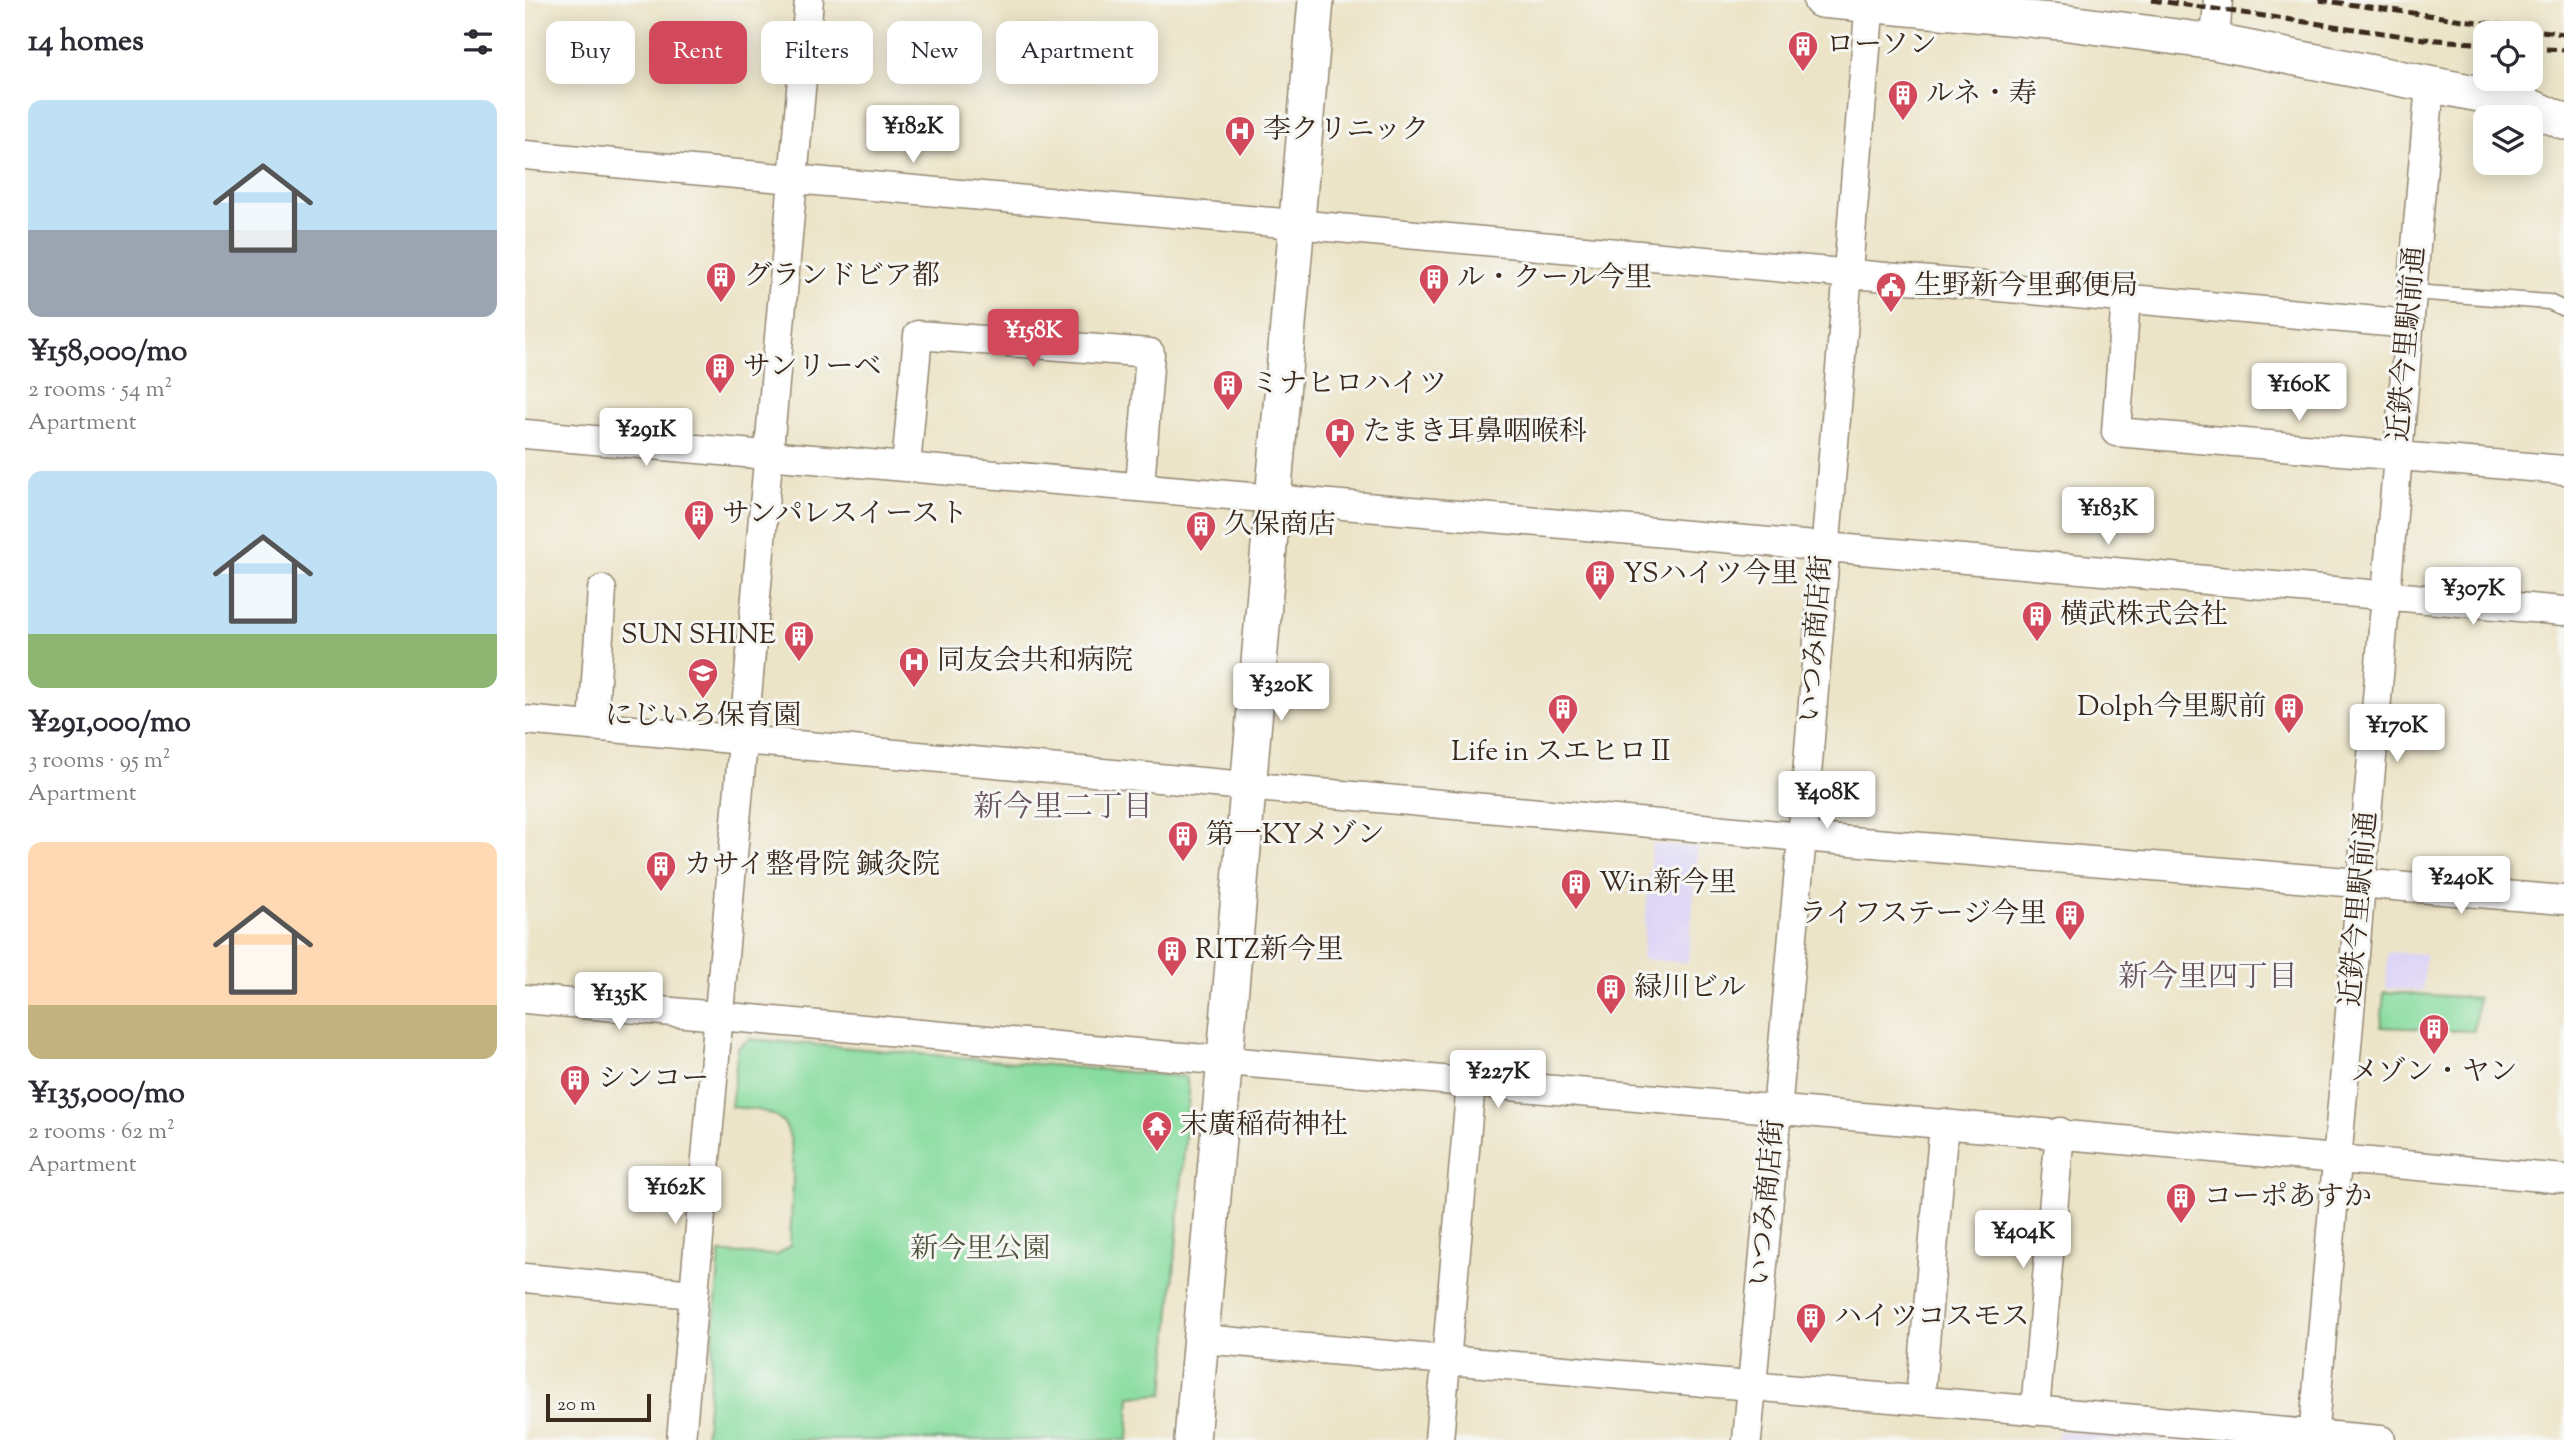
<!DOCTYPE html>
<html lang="en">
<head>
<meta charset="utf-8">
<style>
	:root { --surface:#fff; --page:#f7f7f7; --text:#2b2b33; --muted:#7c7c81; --accent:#d1495b }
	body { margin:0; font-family:"Sorts Mill Goudy","Noto Serif JP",serif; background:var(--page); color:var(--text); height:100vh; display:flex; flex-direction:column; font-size:26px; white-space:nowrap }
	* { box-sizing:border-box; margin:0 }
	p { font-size:23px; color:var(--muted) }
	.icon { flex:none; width:38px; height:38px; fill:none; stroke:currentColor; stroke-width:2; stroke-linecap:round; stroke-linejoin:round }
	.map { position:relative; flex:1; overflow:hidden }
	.drawer { display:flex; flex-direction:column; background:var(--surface); width:525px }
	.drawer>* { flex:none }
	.hud { position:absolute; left:21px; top:21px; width:665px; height:63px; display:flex; gap:14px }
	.fabs { position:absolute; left:1948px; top:21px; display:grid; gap:14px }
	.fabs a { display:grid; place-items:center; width:70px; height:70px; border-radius:14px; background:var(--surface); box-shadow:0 4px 18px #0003; font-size:35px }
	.scale { position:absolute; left:21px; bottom:18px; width:105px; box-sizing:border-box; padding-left:7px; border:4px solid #3b2a1e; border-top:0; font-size:19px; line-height:24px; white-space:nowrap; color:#3b2a1e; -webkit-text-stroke:5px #f6f6f2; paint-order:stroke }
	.price { position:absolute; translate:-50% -60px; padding:0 16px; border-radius:7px; background:#fff; color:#222; font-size:23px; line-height:46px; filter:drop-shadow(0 2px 4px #0008) }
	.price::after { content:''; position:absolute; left:50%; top:42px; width:21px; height:16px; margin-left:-10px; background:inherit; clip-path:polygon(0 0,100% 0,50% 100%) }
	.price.selected { background:var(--accent); color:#fff }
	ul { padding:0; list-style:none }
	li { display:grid; align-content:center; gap:14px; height:371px; padding:0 28px }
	li span { display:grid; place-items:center; height:217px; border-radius:14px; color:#555 }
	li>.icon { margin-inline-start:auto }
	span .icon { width:126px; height:126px; fill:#fffc; stroke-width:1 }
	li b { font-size:30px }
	h2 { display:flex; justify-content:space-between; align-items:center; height:84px; padding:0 28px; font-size:30px }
	.tag { padding:0 24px; border-radius:14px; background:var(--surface); box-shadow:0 4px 18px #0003; font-size:24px; line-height:63px }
	.tag.selected { background:var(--accent); color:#fff }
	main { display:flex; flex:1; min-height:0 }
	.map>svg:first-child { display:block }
	.built { fill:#ddd5f6 }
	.green { fill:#88dc9f; stroke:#62835e; stroke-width:2 }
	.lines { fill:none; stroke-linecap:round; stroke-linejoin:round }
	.service-casing { stroke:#948772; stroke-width:17 }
	.minor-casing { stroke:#948772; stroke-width:31 }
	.tertiary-casing { stroke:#948772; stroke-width:38 }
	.service { stroke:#fff; stroke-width:14 }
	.minor { stroke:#fff; stroke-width:28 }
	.tertiary { stroke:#fff; stroke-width:35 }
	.rail { stroke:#3b2a1e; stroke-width:5; stroke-dasharray:10 5; stroke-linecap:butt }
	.labels { text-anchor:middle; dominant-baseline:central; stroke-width:6; stroke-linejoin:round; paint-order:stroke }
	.poi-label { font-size:28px; fill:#3b2a1e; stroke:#f6f6f2; text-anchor:start }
	.street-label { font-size:28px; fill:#3b2a1e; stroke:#f6f6f2 }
	.park-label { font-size:28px; fill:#4e563e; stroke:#f6f6f2 }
	.neighbourhood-label { font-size:30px; fill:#6a5660; stroke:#f6f6f2 }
</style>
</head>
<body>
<main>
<section class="drawer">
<h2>14 homes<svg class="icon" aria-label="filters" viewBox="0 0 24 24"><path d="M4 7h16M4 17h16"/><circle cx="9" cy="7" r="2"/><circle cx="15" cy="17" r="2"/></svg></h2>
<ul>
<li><span style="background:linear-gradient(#bfe0f5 60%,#9aa5b1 0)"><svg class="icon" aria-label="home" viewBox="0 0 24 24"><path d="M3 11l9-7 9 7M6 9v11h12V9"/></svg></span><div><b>¥158,000/mo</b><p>2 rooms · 54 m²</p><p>Apartment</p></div></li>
<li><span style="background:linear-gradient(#bfe0f5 75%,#8fb573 0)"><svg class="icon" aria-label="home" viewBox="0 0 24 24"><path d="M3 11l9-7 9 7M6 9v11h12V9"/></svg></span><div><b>¥291,000/mo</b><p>3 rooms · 95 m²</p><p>Apartment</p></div></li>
<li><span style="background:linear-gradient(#ffd9b3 75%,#c2b280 0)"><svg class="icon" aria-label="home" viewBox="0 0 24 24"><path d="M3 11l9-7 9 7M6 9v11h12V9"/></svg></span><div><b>¥135,000/mo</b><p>2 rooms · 62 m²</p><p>Apartment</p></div></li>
</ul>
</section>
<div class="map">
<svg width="2039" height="1440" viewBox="0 0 2039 1440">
	<rect width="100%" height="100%" fill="#f6f6f2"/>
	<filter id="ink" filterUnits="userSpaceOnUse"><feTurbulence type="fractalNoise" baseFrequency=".0143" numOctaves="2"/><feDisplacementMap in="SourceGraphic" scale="14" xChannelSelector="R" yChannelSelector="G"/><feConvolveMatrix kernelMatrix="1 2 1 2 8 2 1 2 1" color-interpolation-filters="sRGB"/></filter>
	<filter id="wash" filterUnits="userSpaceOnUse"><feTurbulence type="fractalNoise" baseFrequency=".00686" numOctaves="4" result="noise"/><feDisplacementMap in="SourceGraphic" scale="28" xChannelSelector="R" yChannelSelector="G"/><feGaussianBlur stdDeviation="1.57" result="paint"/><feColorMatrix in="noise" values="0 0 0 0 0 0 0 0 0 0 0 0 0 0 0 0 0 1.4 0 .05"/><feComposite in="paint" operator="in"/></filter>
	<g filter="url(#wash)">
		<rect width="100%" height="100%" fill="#ece4c7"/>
		<path class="built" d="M1127 844 1173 847 1163 963 1117 959Z
			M1863 952 1900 954 1898 991 1861 988Z
			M1533 1431 1649 1439 1532 1440Z"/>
		<path class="green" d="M1859 992 1953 998 1949 1031 1856 1027Z
			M224 1039 661 1077 664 1092 639 1394 605 1396 603 1440H180L195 1253 253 1255 265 1245C265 1217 275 1141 258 1122 246 1109 223 1109 206 1107L213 1048Z"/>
	</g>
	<g filter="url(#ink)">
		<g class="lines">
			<g class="service-casing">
				<path id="service" d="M1888 292 2024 302 2039 309"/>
			</g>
			<g class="minor-casing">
				<path id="minor" d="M1690 42 1693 0
					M0 155 1885 324
					M1601 298 1591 432 2039 470
					M0 434 2039 611
					M381 466 393 335 625 353 615 487
					M0 720 1277 837 2039 900
					M68 725 77 590
					M0 999 2039 1179
					M0 1278 169 1294
					M677 1339 1856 1440
					M1395 1400 1419 1123
					M1510 1411 1535 1132
					M156 1440 284 0
					M914 1440 946 1083
					M1222 1440 1277 837 1345 0
					M1788 1440 1905 85"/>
			</g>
			<g class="tertiary-casing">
				<path id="tertiary" d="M1296 0 1536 22 1690 42 1995 102 2039 122
					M667 1440 791 0"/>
			</g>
			<use href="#service" class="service"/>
			<use href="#minor" class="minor"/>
			<use href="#tertiary" class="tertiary"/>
			<path class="rail" d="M1627 0 1900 39 1960 44
				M1794 0 2039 34
				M2006 48 2039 50"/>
		</g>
	</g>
	<defs>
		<g id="building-pin" transform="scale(1.575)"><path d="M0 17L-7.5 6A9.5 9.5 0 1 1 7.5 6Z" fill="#d1495b" stroke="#f6f6f2"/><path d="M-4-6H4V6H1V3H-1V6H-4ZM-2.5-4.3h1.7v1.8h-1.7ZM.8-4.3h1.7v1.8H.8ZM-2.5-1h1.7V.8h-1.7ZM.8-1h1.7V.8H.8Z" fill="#fff"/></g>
		<g id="hospital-pin" transform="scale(1.575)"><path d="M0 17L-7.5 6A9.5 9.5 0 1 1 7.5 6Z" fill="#d1495b" stroke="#f6f6f2"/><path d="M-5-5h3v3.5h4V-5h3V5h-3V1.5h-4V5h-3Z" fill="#fff"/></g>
		<g id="civic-pin" transform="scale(1.575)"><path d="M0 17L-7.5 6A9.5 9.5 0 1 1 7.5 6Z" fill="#d1495b" stroke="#f6f6f2"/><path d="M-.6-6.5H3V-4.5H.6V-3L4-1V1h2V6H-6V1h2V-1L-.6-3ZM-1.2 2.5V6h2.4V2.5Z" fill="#fff"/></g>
		<g id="school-pin" transform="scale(1.575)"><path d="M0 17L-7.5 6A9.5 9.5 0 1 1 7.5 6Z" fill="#d1495b" stroke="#f6f6f2"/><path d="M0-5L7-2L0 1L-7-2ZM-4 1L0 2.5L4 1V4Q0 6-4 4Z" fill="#fff"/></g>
		<g id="temple-pin" transform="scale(1.575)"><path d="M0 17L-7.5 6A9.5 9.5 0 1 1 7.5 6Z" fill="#d1495b" stroke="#f6f6f2"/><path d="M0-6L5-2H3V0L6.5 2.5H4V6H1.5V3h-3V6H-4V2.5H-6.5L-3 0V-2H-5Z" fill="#fff"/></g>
	</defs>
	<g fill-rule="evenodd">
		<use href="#building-pin" x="1278" y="46"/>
		<use href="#building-pin" x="1378" y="95"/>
		<use href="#hospital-pin" x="715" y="131"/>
		<use href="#building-pin" x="196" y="277"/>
		<use href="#building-pin" x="909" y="279"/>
		<use href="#civic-pin" x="1366" y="287"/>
		<use href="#building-pin" x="195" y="368"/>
		<use href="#building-pin" x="703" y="385"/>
		<use href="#hospital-pin" x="815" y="433"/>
		<use href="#building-pin" x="174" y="515"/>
		<use href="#building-pin" x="676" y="526"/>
		<use href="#building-pin" x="1075" y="575"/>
		<use href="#building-pin" x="1512" y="616"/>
		<use href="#building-pin" x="274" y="636"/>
		<use href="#hospital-pin" x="389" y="662"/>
		<use href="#school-pin" x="178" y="673"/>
		<use href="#building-pin" x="1764" y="708"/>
		<use href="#building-pin" x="1038" y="709"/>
		<use href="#building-pin" x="658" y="836"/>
		<use href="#building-pin" x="136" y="866"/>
		<use href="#building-pin" x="1051" y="884"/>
		<use href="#building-pin" x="1545" y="915"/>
		<use href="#building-pin" x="647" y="951"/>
		<use href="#building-pin" x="1086" y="989"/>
		<use href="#building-pin" x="1909" y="1029"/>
		<use href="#building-pin" x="50" y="1080"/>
		<use href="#temple-pin" x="632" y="1126"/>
		<use href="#building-pin" x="1656" y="1198"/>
		<use href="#building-pin" x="1286" y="1318"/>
	</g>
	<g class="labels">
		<g class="poi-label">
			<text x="1301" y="46">ローソン</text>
			<text x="1401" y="95">ルネ・寿</text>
			<text x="738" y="131">李クリニック</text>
			<text x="219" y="277">グランドビア都</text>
			<text x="932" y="279">ル・クール今里</text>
			<text x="1389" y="287">生野新今里郵便局</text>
			<text x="218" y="368">サンリーベ</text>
			<text x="726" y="385">ミナヒロハイツ</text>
			<text x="838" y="433">たまき耳鼻咽喉科</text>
			<text x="197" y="515">サンパレスイースト</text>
			<text x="699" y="526">久保商店</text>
			<text x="1098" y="575">YSハイツ今里</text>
			<text x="1535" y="616">横武株式会社</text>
			<text x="251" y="636" text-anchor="end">SUN SHINE</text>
			<text x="412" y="662">同友会共和病院</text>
			<text x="1741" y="708" text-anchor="end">Dolph今里駅前</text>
			<text x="178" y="717" text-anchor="middle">にじいろ保育園</text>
			<text x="1038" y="753" text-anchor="middle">Life in スエヒロⅡ</text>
			<text x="681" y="836">第一KYメゾン</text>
			<text x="159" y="866">カサイ整骨院 鍼灸院</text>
			<text x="1074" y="884">Win新今里</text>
			<text x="1522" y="915" text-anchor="end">ライフステージ今里</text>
			<text x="670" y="951">RITZ新今里</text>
			<text x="1109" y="989">緑川ビル</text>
			<text x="1909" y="1073" text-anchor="middle">メゾン・ヤン</text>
			<text x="73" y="1080">シンコー</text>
			<text x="655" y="1126">末廣稲荷神社</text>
			<text x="1679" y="1198">コーポあすか</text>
			<text x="1309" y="1318">ハイツコスモス</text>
		</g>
		<g class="street-label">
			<text transform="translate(1883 344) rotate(-85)">近鉄今里駅前通</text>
			<text transform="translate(1292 639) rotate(-86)">いつみ商店街</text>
			<text transform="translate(1835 909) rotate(-85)">近鉄今里駅前通</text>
			<text transform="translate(1243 1203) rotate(-85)">いつみ商店街</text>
		</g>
		<g class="park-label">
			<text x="455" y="1250">新今里公園</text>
		</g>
		<g class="neighbourhood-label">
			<text x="538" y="808">新今里二丁目</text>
			<text x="1683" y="978">新今里四丁目</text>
		</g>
	</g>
</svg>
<div class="fabs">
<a><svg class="icon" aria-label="locate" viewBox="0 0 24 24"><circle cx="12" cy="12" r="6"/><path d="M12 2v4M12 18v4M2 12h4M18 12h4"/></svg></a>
<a><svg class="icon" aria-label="layers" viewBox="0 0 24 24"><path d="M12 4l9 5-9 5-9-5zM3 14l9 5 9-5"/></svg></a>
</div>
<div class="scale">20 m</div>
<b class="price" style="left:388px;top:165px">¥182K</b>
<b class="price selected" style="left:508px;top:369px">¥158K</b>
<b class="price" style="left:1774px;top:423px">¥160K</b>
<b class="price" style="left:121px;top:468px">¥291K</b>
<b class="price" style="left:1583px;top:547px">¥183K</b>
<b class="price" style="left:1948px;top:627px">¥307K</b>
<b class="price" style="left:756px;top:723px">¥320K</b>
<b class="price" style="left:1872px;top:764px">¥170K</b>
<b class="price" style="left:1302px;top:831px">¥408K</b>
<b class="price" style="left:1936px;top:916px">¥240K</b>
<b class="price" style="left:94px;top:1032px">¥135K</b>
<b class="price" style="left:973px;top:1110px">¥227K</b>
<b class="price" style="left:150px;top:1226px">¥162K</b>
<b class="price" style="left:1498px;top:1270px">¥404K</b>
<div class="hud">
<a class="tag">Buy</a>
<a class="tag selected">Rent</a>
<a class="tag">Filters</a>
<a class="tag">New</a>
<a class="tag">Apartment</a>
</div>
</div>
</main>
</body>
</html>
